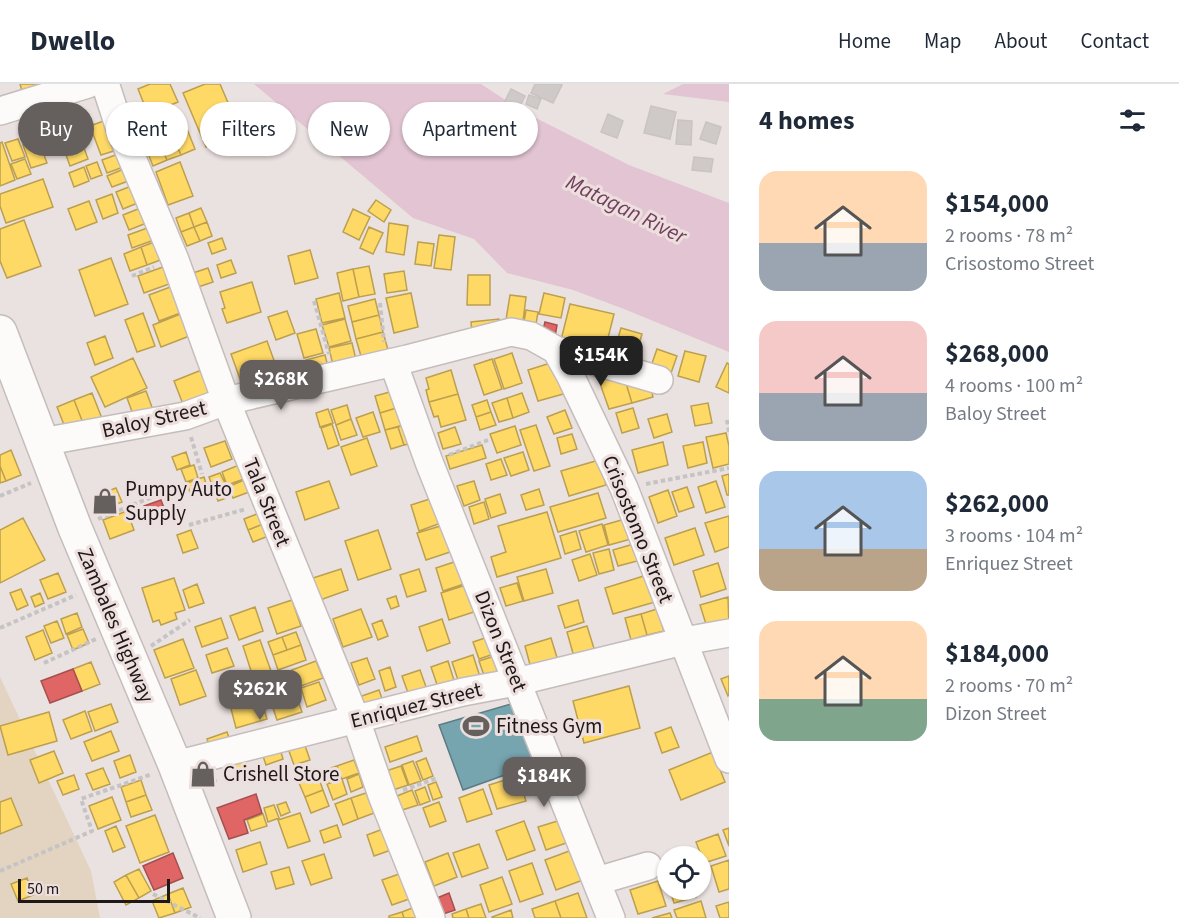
<!DOCTYPE html>
<html lang="en">
<head>
<meta charset="utf-8">
<style>
	:root { --surface:#fff; --page:#f2f2f3; --text:#1f2937; --muted:#747a83; --line:#e0e1e3; --accent:#655f5e }
	body { margin:0; font-family:"Source Sans 3",sans-serif; background:var(--page); color:var(--text); height:100vh; display:flex; flex-direction:column; font-size:22px; white-space:nowrap }
	* { box-sizing:border-box; margin:0 }
	p { font-size:20px; color:var(--muted) }
	.icon { flex:none; width:33px; height:33px; fill:none; stroke:currentColor; stroke-width:2; stroke-linecap:round; stroke-linejoin:round }
	.map { position:relative; flex:1; overflow:hidden }
	.sheet { display:flex; flex-direction:column; background:var(--surface); width:450px }
	.sheet>* { flex:none }
	.banner { position:absolute; left:18px; top:18px; width:570px; height:54px; display:flex; gap:12px }
	.tools { position:absolute; left:657px; top:762px; display:grid; gap:12px }
	.tools a { display:grid; place-items:center; width:54px; height:54px; border-radius:50%; background:var(--surface); box-shadow:0 2px 4px #0004; font-size:30px }
	.scale { position:absolute; left:18px; bottom:15px; width:152px; box-sizing:border-box; padding-left:6px; border:3px solid #1e1918; border-top:0; font-size:16px; line-height:21px; white-space:nowrap; color:#1e1918; -webkit-text-stroke:4px #eddfdd; paint-order:stroke }
	.price { position:absolute; translate:-50% -51px; padding:0 14px; border-radius:12px; background:var(--accent); color:#fff; font-size:20px; line-height:39px; filter:drop-shadow(0 2px 3px #0008) }
	.price::after { content:''; position:absolute; left:50%; top:36px; width:18px; height:14px; margin-left:-9px; background:inherit; clip-path:polygon(0 0,100% 0,50% 100%) }
	.price.selected { background:#222; color:#fff }
	ul { padding:0; list-style:none }
	li { display:flex; align-items:center; gap:18px; height:150px; padding:0 30px }
	li span { display:grid; place-items:center; flex:none; width:168px; height:120px; border-radius:18px; color:#555 }
	li>.icon { margin-inline-start:auto }
	span .icon { width:72px; height:72px; fill:#fffc; stroke-width:1 }
	li b { font-size:26px }
	h2 { display:flex; justify-content:space-between; align-items:center; height:72px; padding:0 30px; font-size:26px }
	.pill { padding:0 21px; border-radius:27px; background:var(--surface); box-shadow:0 2px 4px #0004; font-size:21px; line-height:54px }
	.pill.selected { background:var(--accent); color:#fff }
	header { display:flex; align-items:center; gap:36px; box-sizing:border-box; height:84px; padding:0 30px; background:var(--surface); border-bottom:2px solid var(--line) }
	header strong { font-size:28px }
	nav { display:flex; gap:33px; margin-inline-start:auto; font-size:21px }
	main { display:flex; flex:1; min-height:0 }
	.map>svg:first-child { display:block }
	.green { fill:#e3d4c1 }
	.water { fill:#e2c4d3 }
	.homes { fill:#ffd966; stroke:#bc9f4f; stroke-width:1.5 }
	.shops { fill:#e06666; stroke:#a64f4f; stroke-width:1.5 }
	.public { fill:#76a5af; stroke:#5c7b82; stroke-width:1.5 }
	.building { fill:#cfc9c8; stroke:#c9c3c3; stroke-width:1.5 }
	.lines { fill:none; stroke-linecap:round; stroke-linejoin:round }
	.minor-casing { stroke:#c4bdbc; stroke-width:30 }
	.major-casing { stroke:#c4bdbc; stroke-width:36 }
	.path { stroke:#c5c3c3; stroke-width:4; stroke-dasharray:4.5 3; stroke-linecap:butt }
	.minor { stroke:#fcfbfa; stroke-width:27 }
	.major { stroke:#fcfbfa; stroke-width:33 }
	.labels { text-anchor:middle; dominant-baseline:central; stroke-width:6; stroke-linejoin:round; paint-order:stroke }
	.street-label { font-size:21px; fill:#1e1918; stroke:#eddfdd }
	.poi-label { font-size:21px; fill:#1e1918; stroke:#eddfdd; text-anchor:start }
	.water-label { font-size:22px; font-style:italic; fill:#713e5e; stroke:#eddfdd }
</style>
</head>
<body>
<header>
<strong>Dwello</strong>
<nav><a>Home</a><a>Map</a><a>About</a><a>Contact</a></nav>
</header>
<main>
<div class="map">
<svg width="729" height="834" viewBox="0 0 729 834">
	<rect width="100%" height="100%" fill="#eae2e0"/>
	<path class="green" d="M0 593 91 787 100 834H0Z"/>
	<path class="water" d="M254 0H481L522 27 629 81 729 119V268L624 225 573 206 507 189 474 155 413 134Z
		M683 0H729V18L663 10Z"/>
	<path class="homes" d="M20 0H61L24 15Z
		M150 0H170L178 18 148 30 138 5Z
		M205 0H220L241 49 206 63 183 9Z
		M109 35 120 65 101 71 90 42Z
		M187 45 195 65 181 71 172 51Z
		M78 47 88 75 70 82 60 54Z
		M172 51 181 71 167 76 159 57Z
		M18 55 25 73 12 77 5 59Z
		M38 55 47 79 31 84 23 61Z
		M159 57 167 76 153 82 145 62Z
		M2 58 15 96 0 102V59Z
		M121 69 126 82 107 89 102 76Z
		M25 75 31 90 17 95 11 80Z
		M97 78 102 91 91 95 86 82Z
		M180 78 193 112 168 121 156 88Z
		M84 83 89 97 74 103 69 89Z
		M126 84 131 96 112 103 107 92Z
		M43 95 53 123 6 139 0 122V110Z
		M134 101 140 118 123 125 116 108Z
		M112 110 118 129 103 135 96 116Z
		M376 116 391 126 384 138 368 127Z
		M89 117 97 138 76 146 68 125Z
		M143 123 149 138 129 146 123 131Z
		M201 124 207 138 194 143 189 129Z
		M353 125 370 133 359 156 343 148Z
		M189 129 194 143 181 148 176 134Z
		M24 136 41 182 7 194 0 177V145Z
		M207 138 212 152 200 157 194 143Z
		M389 139 408 142 404 171 386 168Z
		M150 143 154 156 132 164 128 151Z
		M194 143 200 157 187 162 181 148Z
		M369 143 383 149 373 170 360 164Z
		M439 151 455 153 451 186 434 184Z
		M222 154 226 165 212 170 208 159Z
		M157 157 163 175 147 181 141 163Z
		M418 158 434 160 431 182 415 180Z
		M141 163 147 181 130 187 124 170Z
		M310 166 318 194 295 200 288 172Z
		M111 174 128 220 95 232 79 186Z
		M231 176 236 189 221 194 217 181Z
		M369 182 375 210 359 213 353 185Z
		M163 183 169 200 144 209 138 192Z
		M208 184 213 198 198 203 193 189Z
		M353 185 359 213 343 217 337 189Z
		M404 187 407 206 387 209 384 190Z
		M468 191H490V221H467Z
		M252 198 261 228 227 239 222 225 225 224 220 208Z
		M173 202 183 228 159 237 149 211Z
		M339 209 345 234 322 239 316 215Z
		M411 209 418 243 394 249 386 214Z
		M544 209 565 214 561 234 539 230Z
		M510 211 526 213 522 245 505 242Z
		M375 215 379 231 352 238 348 222Z
		M570 220 614 230 605 266 561 256Z
		M526 226 538 228 535 246 523 244Z
		M287 227 295 249 276 256 268 233Z
		M143 229 155 262 137 268 125 236Z
		M183 229 192 251 161 263 153 241Z
		M379 231 383 248 356 255 352 238Z
		M345 235 351 257 329 263 322 241Z
		M499 235 501 256 473 259 471 238Z
		M621 244 642 250 633 281 612 275Z
		M316 245 323 269 304 274 297 250Z
		M383 248 388 266 361 272 356 255Z
		M105 252 113 274 95 281 87 259Z
		M267 257 280 293 244 306 231 270Z
		M352 259 358 284 335 290 329 264Z
		M657 265 677 272 670 292 650 285Z
		M685 267 706 272 699 298 678 292Z
		M512 269 522 299 504 305 494 275Z
		M325 271 330 291 311 296 306 276Z
		M133 274 147 304 105 323 91 293Z
		M492 275 502 305 484 311 474 281Z
		M557 277 567 309 538 317 528 286Z
		M727 279 729 280V309L716 303Z
		M204 285 216 317 186 328 174 297Z
		M451 286 458 310 429 318 426 306 429 305 426 294Z
		M597 291 625 296 632 319 609 325Z
		M625 296 650 300 653 313 632 319Z
		M401 305 406 321 380 329 375 312Z
		M146 307 156 334 137 341 127 314Z
		M92 309 103 337 85 344 74 316Z
		M522 309 529 328 513 334 507 314Z
		M458 310 466 336 441 343 438 332 434 333 429 318Z
		M507 314 513 334 499 338 492 319Z
		M74 316 85 344 68 351 57 323Z
		M487 316 491 328 476 333 472 321Z
		M708 319 712 339 695 342 691 322Z
		M347 321 351 335 336 341 331 326Z
		M406 321 411 339 385 346 380 329Z
		M633 324 639 344 622 349 616 329Z
		M328 325 333 339 320 343 316 329Z
		M565 326 572 344 554 350 547 333Z
		M373 328 380 348 363 353 356 334Z
		M491 328 496 341 480 346 476 333Z
		M667 330 672 348 654 354 648 335Z
		M351 335 357 351 341 356 336 341Z
		M411 338 417 358 404 361 398 343Z
		M332 340 339 361 328 365 321 344Z
		M536 341 550 382 534 387 520 346Z
		M515 342 521 361 497 369 490 350Z
		M398 343 404 361 391 365 385 346Z
		M455 343 461 360 443 365 438 349Z
		M726 349 729 362V380L713 384 706 353Z
		M572 350 577 365 561 370 557 354Z
		M367 354 377 382 351 391 341 363Z
		M225 357 232 375 211 383 204 364Z
		M663 358 668 381 638 389 632 366Z
		M703 358 707 379 688 384 683 362Z
		M482 361 486 374 450 385 446 372Z
		M11 366 21 391 6 397 0 382V371Z
		M186 368 190 381 177 386 172 373Z
		M523 368 529 386 511 392 504 374Z
		M501 375 507 391 491 396 486 380Z
		M599 376 606 401 569 412 561 387Z
		M194 381 198 394 186 398 181 385Z
		M239 381 244 395 227 401 222 388Z
		M0 382 6 397 0 399Z
		M220 389 225 399 213 404 209 393Z
		M729 390V411H727L722 392Z
		M204 393 207 403 190 409 187 399Z
		M244 396 249 408 233 414 228 403Z
		M329 397 339 424 305 436 296 408Z
		M474 397 480 416 464 422 457 402Z
		M716 397 725 423 706 429 698 403Z
		M225 402 229 413 218 417 214 406Z
		M687 403 694 423 679 428 672 408Z
		M116 404 122 418 100 426 95 412Z
		M539 405 544 421 526 426 521 411Z
		M668 406 677 432 658 439 649 413Z
		M598 409 606 434 558 448 550 423Z
		M500 410 506 429 491 434 485 415Z
		M433 414 441 439 419 447 411 421Z
		M484 418 489 435 474 440 469 423Z
		M127 427 134 446 110 455 103 436Z
		M262 428 266 439 248 446 244 435Z
		M547 428 561 474 497 493 491 473 506 468 498 442Z
		M729 432V463L715 468 705 439Z
		M23 434 45 476 0 499V446Z
		M625 435 631 455 609 461 604 441Z
		M266 439 271 451 253 458 248 446Z
		M602 440 608 461 586 468 579 447Z
		M444 441 453 467 426 476 417 449Z
		M695 444 704 471 674 481 665 454Z
		M191 446 198 464 183 469 177 451Z
		M378 446 391 485 358 496 345 457Z
		M576 447 581 465 565 470 560 452Z
		M637 459 641 476 618 482 613 466Z
		M609 465 614 486 599 490 593 469Z
		M590 470 597 491 579 497 572 476Z
		M460 476 467 499 443 507 436 484Z
		M718 479 726 505 701 513 693 487Z
		M341 485 348 506 320 516 313 494Z
		M419 485 426 507 407 513 400 491Z
		M546 485 553 509 524 517 517 493Z
		M58 489 66 508 48 515 40 496Z
		M647 491 655 518 613 530 605 504Z
		M174 494 185 526 175 529 177 535 161 541 159 536 153 538 142 504Z
		M472 499 480 526 449 536 441 509Z
		M517 499 523 517 506 522 500 504Z
		M197 500 204 519 189 524 183 506Z
		M21 505 28 521 17 526 10 509Z
		M40 509 44 519 35 523 31 513Z
		M396 512 399 522 391 525 387 515Z
		M728 513 729 546 710 553 700 521Z
		M292 516 301 542 277 550 268 524Z
		M578 516 584 538 565 544 558 522Z
		M255 523 263 547 239 556 230 532Z
		M361 525 372 553 343 563 333 535Z
		M657 525 664 547 647 551 641 530Z
		M77 529 82 543 66 550 61 535Z
		M641 530 647 551 631 556 625 534Z
		M221 534 228 554 202 563 195 543Z
		M442 535 450 559 427 567 419 543Z
		M382 536 388 552 378 556 372 540Z
		M57 537 64 554 51 559 44 542Z
		M587 542 597 574 576 580 567 548Z
		M83 545 89 559 73 566 67 551Z
		M43 546 52 569 35 576 26 553Z
		M296 548 301 561 287 566 282 553Z
		M494 551 500 568 479 575 473 558Z
		M282 553 287 566 273 571 268 558Z
		M551 554 559 580 532 588 525 562Z
		M183 555 194 584 165 594 154 566Z
		M260 556 271 587 253 593 243 562Z
		M301 561 306 576 278 586 273 571Z
		M227 564 234 582 212 589 206 571Z
		M501 570 509 593 487 600 479 577Z
		M473 571 481 596 460 602 452 578Z
		M367 574 375 595 359 601 351 579Z
		M316 577 323 594 298 603 292 586Z
		M448 577 457 606 441 612 431 583Z
		M91 578 100 600 82 607 73 585Z
		M390 583 396 603 385 607 379 587Z
		M196 586 206 612 180 621 171 595Z
		M420 586 430 614 412 620 402 592Z
		M286 589 292 604 269 612 264 597Z
		M729 592V611L728 612 721 595Z
		M319 598 326 616 307 623 301 604Z
		M629 602 640 644 584 659 573 617Z
		M294 606 302 628 277 636 270 615Z
		M379 606 386 626 366 633 359 613Z
		M260 612 267 635 236 644 230 621Z
		M111 620 118 638 95 647 88 628Z
		M85 627 92 647 71 655 63 636Z
		M49 628 57 657 8 671 0 642Z
		M671 643 679 663 662 669 655 649Z
		M111 647 119 667 92 677 84 658Z
		M227 648 232 663 213 670 207 655Z
		M301 650 310 676 294 681 285 656Z
		M417 652 422 667 390 678 385 663Z
		M278 658 283 675 266 681 260 663Z
		M54 667 63 689 39 699 30 676Z
		M713 668 725 698 681 716 669 686Z
		M130 671 136 688 120 694 114 677Z
		M243 672 248 687 236 692 230 676Z
		M426 674 433 692 423 696 416 678Z
		M354 676 359 689 342 695 337 682Z
		M413 677 421 697 409 701 402 681Z
		M337 682 342 695 327 700 322 687Z
		M401 682 408 701 393 706 386 687Z
		M103 684 110 700 93 706 86 690Z
		M359 690 363 703 351 708 347 695Z
		M74 691 79 705 63 711 57 697Z
		M318 692 323 706 305 713 299 699Z
		M518 692 526 717 497 725 489 701Z
		M342 695 347 710 333 716 327 700Z
		M141 696 146 711 126 718 121 703Z
		M436 698 442 713 433 716 428 701Z
		M425 703 430 717 420 721 415 707Z
		M483 705 492 730 467 738 459 714Z
		M323 706 329 722 311 729 305 713Z
		M412 706 418 721 402 726 397 712Z
		M366 709 374 729 358 735 351 714Z
		M146 711 152 726 131 733 126 718Z
		M112 713 121 736 98 745 89 722Z
		M11 714 22 741 0 750V718Z
		M351 714 358 735 343 741 335 720Z
		M286 718 290 728 281 732 277 721Z
		M439 718 446 737 430 743 423 724Z
		M274 721 279 734 268 738 264 724Z
		M300 729 310 757 288 764 278 736Z
		M263 730 267 742 251 747 247 736Z
		M155 731 169 768 140 779 126 742Z
		M561 736 569 758 546 766 538 743Z
		M524 737 535 766 507 776 496 747Z
		M337 741 341 753 324 759 320 747Z
		M116 742 125 763 113 768 105 747Z
		M729 744V762L723 746Z
		M383 745 391 766 374 772 367 751Z
		M718 750 726 772 704 779 696 758Z
		M260 758 267 780 243 788 236 766Z
		M479 760 488 784 462 793 453 769Z
		M572 766 583 796 556 806 545 776Z
		M448 769 457 793 434 802 425 778Z
		M324 770 332 794 311 801 302 777Z
		M729 776V805L719 808 711 782Z
		M532 779 543 810 520 818 509 787Z
		M289 783 294 800 276 805 271 788Z
		M139 785 151 807 139 814 126 791Z
		M402 789 412 814 392 821 382 796Z
		M126 791 139 814 126 821 114 798Z
		M502 793 512 820 489 828 480 801Z
		M27 794 33 811 18 817 11 800Z
		M658 797 666 822 638 830 630 806Z
		M183 804 191 823 175 829 168 810Z
		M670 806H694L696 813 674 819Z
		M578 809 587 834H561L555 817Z
		M168 810 175 829 159 834 152 817Z
		M555 817 561 834H535L532 825Z
		M701 817 706 834H677L674 826Z
		M729 818V834H720L716 822Z
		M481 820 486 834H469L466 825Z
		M415 823 418 834H404L402 828Z
		M466 825 469 834H453L452 830Z
		M511 826 513 834H492V833Z
		M402 828 404 834H389V832Z
		M670 829 672 834H652Z"/>
	<path class="shops" d="M545 238 557 241 555 253 542 250Z
		M161 416 166 429 149 436 144 422Z
		M73 585 82 607 50 619 41 597Z
		M209 677 216 697 204 701 197 681Z
		M256 710 262 729 244 736 248 749 229 755 217 724Z
		M173 769 183 794 154 806 143 782Z
		M449 809 455 826 443 830 437 814Z"/>
	<path class="public" d="M518 618 541 678 463 706 439 641Z"/>
	<path class="building" d="M535 0H560L562 1 553 19 531 9Z
		M511 5 525 12 516 30 502 23Z
		M529 11 541 15 537 25 526 20Z
		M651 22 676 28 670 55 644 49Z
		M608 30 623 37 617 54 601 48Z
		M678 36 692 37 691 61 676 60Z
		M706 38 721 43 716 60 700 55Z
		M694 73 713 75 711 88 692 86Z"/>
	<g class="lines">
		<g class="minor-casing">
			<path id="minor" d="M102 0 106 2 121 48 175 176 226 317 356 636 383 714 431 834
				M0 27 88 0
				M556 266 659 296
				M393 278 429 378 611 834
				M42 358 185 332 226 317 407 275 511 248 531 252 556 266 570 291 624 404 729 675
				M175 681 463 608 516 598 684 557 729 549
				M597 797 648 782"/>
		</g>
		<g class="major-casing">
			<path id="major" d="M0 248 75 444 175 681 234 834"/>
		</g>
		<path class="path" d="M132 192 154 183
			M314 217 329 270
			M380 219 384 258
			M727 336 729 348
			M191 353 202 390
			M449 371 488 356
			M646 400 729 384
			M0 412 31 399
			M98 435 157 411
			M189 441 246 425
			M0 544 76 511
			M151 562 190 536
			M44 579 96 555
			M403 706 437 694
			M0 787 92 747 81 715 152 690
			M153 810 200 834"/>
		<use href="#minor" class="minor"/>
		<use href="#major" class="major"/>
	</g>
	<defs>
		<g id="shop-bare" transform="scale(2.07)"><path d="M-5-2.5h2.3a2.7 3.5 0 0 1 5.4 0H5L5.5 6h-11ZM-1.5-2.5h3a1.5 2.3 0 0 0-3 0Z" fill="#655f5e" stroke="#eddfdd" stroke-width="2.5" paint-order="stroke"/></g>
		<g id="stadium-bare" transform="scale(2.07)"><path d="M0-5a6.5 5 0 1 0 0 10a6.5 5 0 1 0 0-10ZM-3.5-1.8h7v3.6h-7Z" fill="#655f5e" stroke="#eddfdd" stroke-width="2.5" paint-order="stroke"/></g>
	</defs>
	<g fill-rule="evenodd">
		<use href="#shop-bare" x="105" y="417"/>
		<use href="#stadium-bare" x="476" y="642"/>
		<use href="#shop-bare" x="203" y="690"/>
	</g>
	<g class="labels">
		<g class="street-label">
			<text transform="translate(154 335) rotate(-13)">Baloy Street</text>
			<text transform="translate(267 418) rotate(68)">Tala Street</text>
			<text transform="translate(638 445) rotate(68)">Crisostomo Street</text>
			<text transform="translate(116 541) rotate(67)">Zambales Highway</text>
			<text transform="translate(501 557) rotate(68)">Dizon Street</text>
			<text transform="translate(416 621) rotate(-14)">Enriquez Street</text>
		</g>
		<g class="poi-label">
			<text x="125" y="405">Pumpy Auto<tspan x="125" dy="24">Supply</tspan></text>
			<text x="496" y="642">Fitness Gym</text>
			<text x="223" y="690">Crishell Store</text>
		</g>
		<g class="water-label">
			<text transform="translate(626 125) rotate(26)">Matagan River</text>
		</g>
	</g>
</svg>
<div class="tools">
<a><svg class="icon" aria-label="locate" viewBox="0 0 24 24"><circle cx="12" cy="12" r="6"/><path d="M12 2v4M12 18v4M2 12h4M18 12h4"/></svg></a>
</div>
<div class="scale">50 m</div>
<b class="price selected" style="left:601px;top:303px">$154K</b>
<b class="price" style="left:281px;top:327px">$268K</b>
<b class="price" style="left:260px;top:637px">$262K</b>
<b class="price" style="left:544px;top:724px">$184K</b>
<div class="banner">
<a class="pill selected">Buy</a>
<a class="pill">Rent</a>
<a class="pill">Filters</a>
<a class="pill">New</a>
<a class="pill">Apartment</a>
</div>
</div>
<section class="sheet">
<h2>4 homes<svg class="icon" aria-label="filters" viewBox="0 0 24 24"><path d="M4 7h16M4 17h16"/><circle cx="9" cy="7" r="2"/><circle cx="15" cy="17" r="2"/></svg></h2>
<ul>
<li><span style="background:linear-gradient(#ffd9b3 60%,#9aa5b1 0)"><svg class="icon" aria-label="home" viewBox="0 0 24 24"><path d="M3 11l9-7 9 7M6 9v11h12V9"/></svg></span><div><b>$154,000</b><p>2 rooms · 78 m²</p><p>Crisostomo Street</p></div></li>
<li><span style="background:linear-gradient(#f6c9c9 60%,#9aa5b1 0)"><svg class="icon" aria-label="home" viewBox="0 0 24 24"><path d="M3 11l9-7 9 7M6 9v11h12V9"/></svg></span><div><b>$268,000</b><p>4 rooms · 100 m²</p><p>Baloy Street</p></div></li>
<li><span style="background:linear-gradient(#a9c7e8 65%,#b9a48a 0)"><svg class="icon" aria-label="home" viewBox="0 0 24 24"><path d="M3 11l9-7 9 7M6 9v11h12V9"/></svg></span><div><b>$262,000</b><p>3 rooms · 104 m²</p><p>Enriquez Street</p></div></li>
<li><span style="background:linear-gradient(#ffd9b3 65%,#7fa58c 0)"><svg class="icon" aria-label="home" viewBox="0 0 24 24"><path d="M3 11l9-7 9 7M6 9v11h12V9"/></svg></span><div><b>$184,000</b><p>2 rooms · 70 m²</p><p>Dizon Street</p></div></li>
</ul>
</section>
</main>
</body>
</html>
